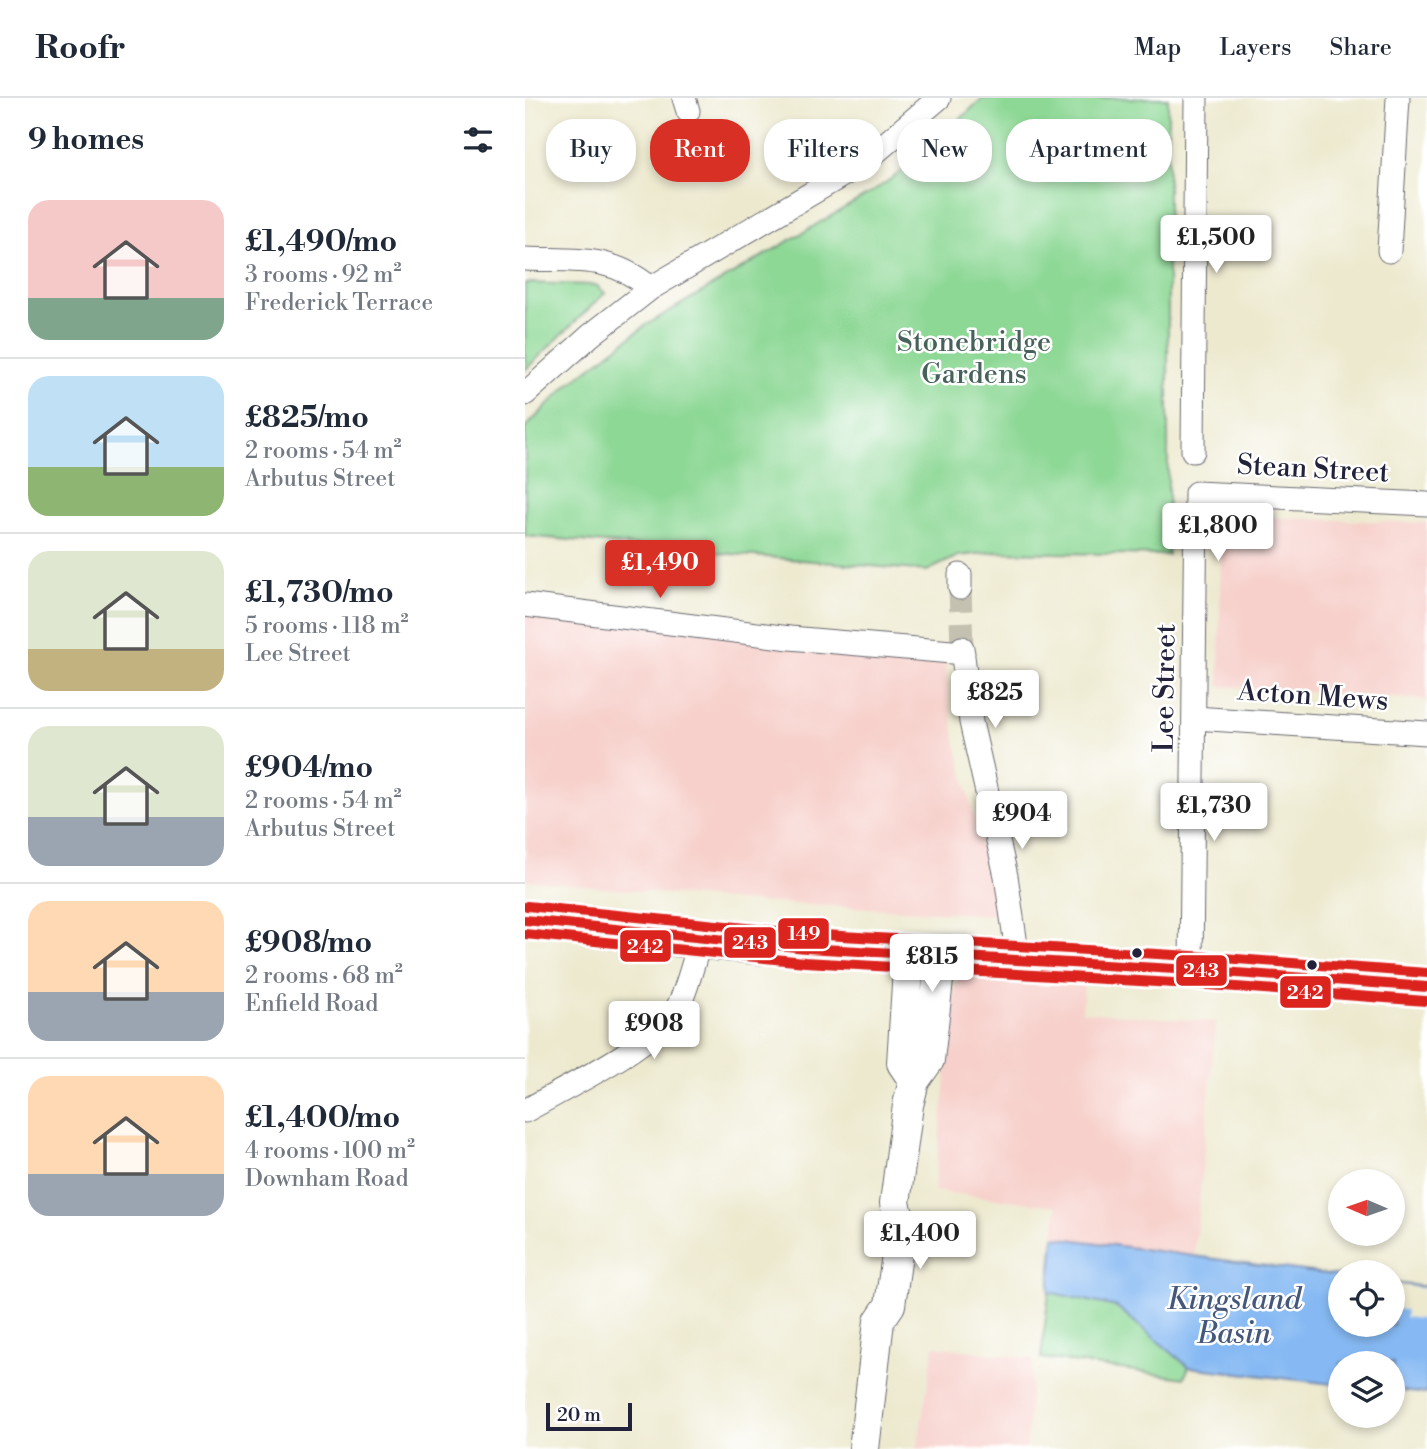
<!DOCTYPE html>
<html lang="en">
<head>
<meta charset="utf-8">
<style>
	:root { --surface:#fff; --page:#f6f6f7; --text:#1f2937; --muted:#747a83; --line:#e0e1e3; --accent:#d93025 }
	body { margin:0; font-family:"Libre Bodoni",serif; background:var(--page); color:var(--text); height:100vh; display:flex; flex-direction:column; font-size:26px; white-space:nowrap }
	* { box-sizing:border-box; margin:0 }
	p { font-size:23px; color:var(--muted) }
	.icon { flex:none; width:38px; height:38px; fill:none; stroke:currentColor; stroke-width:2; stroke-linecap:round; stroke-linejoin:round }
	.map { position:relative; flex:1; overflow:hidden }
	.side { display:flex; flex-direction:column; background:var(--surface); width:525px }
	.side>* { flex:none }
	.hud { position:absolute; left:21px; top:21px; width:665px; height:63px; display:flex; gap:14px }
	.needle { width:46px; rotate:272deg }
	.controls { position:absolute; left:803px; top:1071px; display:grid; gap:14px }
	.controls a { display:grid; place-items:center; width:77px; height:77px; border-radius:50%; background:var(--surface); box-shadow:0 4px 10px #0003; font-size:35px }
	.scale { position:absolute; left:21px; bottom:18px; width:86px; box-sizing:border-box; padding-left:7px; border:4px solid #22223b; border-top:0; font-size:19px; line-height:24px; white-space:nowrap; color:#22223b; -webkit-text-stroke:5px #fff; paint-order:stroke }
	.price { position:absolute; translate:-50% -60px; padding:0 16px; border-radius:7px; background:#fff; color:#222; font-size:23px; line-height:46px; filter:drop-shadow(0 2px 4px #0008) }
	.price::after { content:''; position:absolute; left:50%; top:42px; width:21px; height:16px; margin-left:-10px; background:inherit; clip-path:polygon(0 0,100% 0,50% 100%) }
	.price.current { background:var(--accent); color:#fff }
	ul { padding:0; list-style:none }
	li { display:flex; align-items:center; gap:21px; height:175px; padding:0 28px }
	li+li { border-top:2px solid var(--line) }
	li span { display:grid; place-items:center; flex:none; width:196px; height:140px; border-radius:21px; color:#555 }
	li>.icon { margin-inline-start:auto }
	span .icon { width:84px; height:84px; fill:#fffc; stroke-width:1 }
	li b { font-size:30px }
	h2 { display:flex; justify-content:space-between; align-items:center; height:84px; padding:0 28px; font-size:30px }
	.tag { padding:0 24px; border-radius:28px; background:var(--surface); box-shadow:0 4px 10px #0003; font-size:24px; line-height:63px }
	.tag.current { background:var(--accent); color:#fff }
	header { display:flex; align-items:center; gap:42px; box-sizing:border-box; height:98px; padding:0 35px; background:var(--surface); border-bottom:2px solid var(--line) }
	header strong { font-size:33px }
	nav { display:flex; gap:38px; margin-inline-start:auto; font-size:24px }
	main { display:flex; flex:1; min-height:0 }
	.map>svg:first-child { display:block }
	.built { fill:#f7d0cb }
	.green { fill:#8dd895; stroke:#587d68; stroke-width:2 }
	.water { fill:#86b9f3; stroke:#546e97; stroke-width:2 }
	.pier { fill:#ede9cf }
	.lines { fill:none; stroke-linecap:round; stroke-linejoin:round }
	.minor-tunnel { stroke:#c4c1b1; stroke-width:23; stroke-dasharray:23 11; stroke-linecap:butt }
	.minor-casing { stroke:#69686f; stroke-width:25 }
	.tertiary-casing { stroke:#69686f; stroke-width:32 }
	.trunk-casing { stroke:#69686f; stroke-width:41 }
	.minor { stroke:#fff; stroke-width:23 }
	.tertiary { stroke:#fff; stroke-width:30 }
	.trunk { stroke:#efc469; stroke-width:38 }
	.bus-1-casing { stroke:#fff; stroke-width:16 }
	.bus-2-casing { stroke:#fff; stroke-width:16 }
	.bus-3-casing { stroke:#fff; stroke-width:16 }
	.bus-1 { stroke:#dc241f; stroke-width:10 }
	.bus-2 { stroke:#dc241f; stroke-width:10 }
	.bus-3 { stroke:#dc241f; stroke-width:10 }
	.bus-dot { fill:#22223b; stroke:#fff; stroke-width:2.5 }
	.labels { text-anchor:middle; dominant-baseline:central; stroke-width:5; stroke-linejoin:round; paint-order:stroke }
	.park-label { font-size:28px; fill:#47625a; stroke:#fff }
	.street-label { font-size:28px; fill:#22223b; stroke:#fff }
	.water-label { font-size:30px; font-style:italic; fill:#45577b; stroke:#fff }
	.line-badge { stroke:#fff; stroke-width:2.5 }
	.badge-label { font-size:19px; text-anchor:middle; font-weight:bold; fill:#fff }
</style>
</head>
<body>
<header>
<strong>Roofr</strong>
<nav><a>Map</a><a>Layers</a><a>Share</a></nav>
</header>
<main>
<section class="side">
<h2>9 homes<svg class="icon" aria-label="filters" viewBox="0 0 24 24"><path d="M4 7h16M4 17h16"/><circle cx="9" cy="7" r="2"/><circle cx="15" cy="17" r="2"/></svg></h2>
<ul>
<li><span style="background:linear-gradient(#f6c9c9 70%,#7fa58c 0)"><svg class="icon" aria-label="home" viewBox="0 0 24 24"><path d="M3 11l9-7 9 7M6 9v11h12V9"/></svg></span><div><b>£1,490/mo</b><p>3 rooms · 92 m²</p><p>Frederick Terrace</p></div></li>
<li><span style="background:linear-gradient(#bfe0f5 65%,#8fb573 0)"><svg class="icon" aria-label="home" viewBox="0 0 24 24"><path d="M3 11l9-7 9 7M6 9v11h12V9"/></svg></span><div><b>£825/mo</b><p>2 rooms · 54 m²</p><p>Arbutus Street</p></div></li>
<li><span style="background:linear-gradient(#dfe7d0 70%,#c2b280 0)"><svg class="icon" aria-label="home" viewBox="0 0 24 24"><path d="M3 11l9-7 9 7M6 9v11h12V9"/></svg></span><div><b>£1,730/mo</b><p>5 rooms · 118 m²</p><p>Lee Street</p></div></li>
<li><span style="background:linear-gradient(#dfe7d0 65%,#9aa5b1 0)"><svg class="icon" aria-label="home" viewBox="0 0 24 24"><path d="M3 11l9-7 9 7M6 9v11h12V9"/></svg></span><div><b>£904/mo</b><p>2 rooms · 54 m²</p><p>Arbutus Street</p></div></li>
<li><span style="background:linear-gradient(#ffd9b3 65%,#9aa5b1 0)"><svg class="icon" aria-label="home" viewBox="0 0 24 24"><path d="M3 11l9-7 9 7M6 9v11h12V9"/></svg></span><div><b>£908/mo</b><p>2 rooms · 68 m²</p><p>Enfield Road</p></div></li>
<li><span style="background:linear-gradient(#ffd9b3 70%,#9aa5b1 0)"><svg class="icon" aria-label="home" viewBox="0 0 24 24"><path d="M3 11l9-7 9 7M6 9v11h12V9"/></svg></span><div><b>£1,400/mo</b><p>4 rooms · 100 m²</p><p>Downham Road</p></div></li>
</ul>
</section>
<div class="map">
<svg width="902" height="1351" viewBox="0 0 902 1351">
	<rect width="100%" height="100%" fill="#fff"/>
	<filter id="ink" filterUnits="userSpaceOnUse"><feTurbulence type="fractalNoise" baseFrequency=".0143" numOctaves="2"/><feDisplacementMap in="SourceGraphic" scale="14" xChannelSelector="R" yChannelSelector="G"/><feConvolveMatrix kernelMatrix="1 2 1 2 8 2 1 2 1" color-interpolation-filters="sRGB"/></filter>
	<filter id="wash" filterUnits="userSpaceOnUse"><feTurbulence type="fractalNoise" baseFrequency=".00686" numOctaves="4" result="noise"/><feDisplacementMap in="SourceGraphic" scale="28" xChannelSelector="R" yChannelSelector="G"/><feGaussianBlur stdDeviation="1.57" result="paint"/><feColorMatrix in="noise" values="0 0 0 0 0 0 0 0 0 0 0 0 0 0 0 0 0 1.4 0 .05"/><feComposite in="paint" operator="in"/></filter>
	<g filter="url(#wash)">
		<rect width="100%" height="100%" fill="#ede9cf"/>
		<path class="built" d="M696 418 902 425V602L694 588Z
			M0 501 419 557 430 641 473 817 214 803 0 782Z
			M432 876 559 884 557 914 691 924 669 1158 529 1139 532 1108 409 1093Z
			M409 1248 508 1261 501 1351H392Z"/>
		<path class="green" d="M458 0H643V457L471 454 433 458 402 473 0 438V330L43 287 121 227 350 92 383 69Z
			M0 185 71 187 80 195 0 272Z
			M524 1194 592 1209 664 1269 659 1280 516 1260Z"/>
		<path class="water" d="M529 1139 815 1178 816 1227H868V1185L902 1189V1296L868 1292V1265H816L815 1287 664 1269 592 1209 524 1194Z"/>
		<path class="pier" d="M868 1186 902 1191V1222L880 1219 881 1212 868 1211Z"/>
	</g>
	<g filter="url(#ink)">
		<g class="lines">
			<path class="minor-tunnel" d="M435 490 437 550"/>
			<g class="minor-casing">
				<path id="minor" d="M159 0 163 13
					M864 153 873 0
					M0 161C51 163 84 156 126 190
					M0 296 66 237 126 190 338 65 414 0
					M668 353 671 0
					M435 477V490
					M0 507 265 540 438 555
					M437 550 446 624 481 778 493 861
					M669 620 902 635
					M666 870 671 395 902 406
					M0 1013C40 990 127 949 151 912 161 897 169 860 176 841"/>
			</g>
			<g class="tertiary-casing">
				<path id="tertiary" d="M384 855 377 965 389 983
					M339 1351 354 1223 365 1207 376 1128 370 1105 383 1007 389 983 404 962 416 856"/>
			</g>
			<g class="trunk-casing">
				<path id="trunk" d="M0 822C107 834 214 847 321 853 515 863 709 872 902 889"/>
			</g>
			<use href="#minor" class="minor"/>
			<use href="#tertiary" class="tertiary"/>
			<use href="#trunk" class="trunk"/>
			<g class="bus-1-casing">
				<path id="bus-1" d="M0 822 281 850 685 873 902 889"/>
			</g>
			<g class="bus-2-casing">
				<path id="bus-2" d="M0 836 280 864 684 887 901 903"/>
			</g>
			<g class="bus-3-casing">
				<path id="bus-3" d="M2 808 282 836 685 859 902 875"/>
			</g>
			<use href="#bus-1" class="bus-1"/>
			<use href="#bus-2" class="bus-2"/>
			<use href="#bus-3" class="bus-3"/>
		</g>
	</g>
	<g class="bus-dot">
		<circle cx="612" cy="855" r="6"/>
		<circle cx="787" cy="867" r="6"/>
	</g>
	<g class="labels">
		<g class="park-label">
			<text x="449" y="244">Stonebridge<tspan x="449" dy="32">Gardens</tspan></text>
		</g>
		<g class="street-label">
			<text transform="translate(788 371) rotate(3)">Stean Street</text>
			<text transform="translate(640 590) rotate(-89)">Lee Street</text>
			<text transform="translate(788 598) rotate(4)">Acton Mews</text>
		</g>
		<g class="water-label">
			<text x="709" y="1202">Kingsland<tspan x="709" dy="34">Basin</tspan></text>
		</g>
	</g>
	<g class="line-badge">
		<rect x="252" y="819" width="53" height="33" rx="7" fill="#dc241f"/>
		<rect x="198" y="828" width="54" height="33" rx="7" fill="#dc241f"/>
		<rect x="94" y="831" width="53" height="34" rx="7" fill="#dc241f"/>
		<rect x="650" y="856" width="53" height="33" rx="7" fill="#dc241f"/>
		<rect x="754" y="877" width="53" height="34" rx="7" fill="#dc241f"/>
	</g>
	<g class="badge-label">
		<text x="279" y="842">149</text>
		<text x="225" y="851">243</text>
		<text x="120" y="855">242</text>
		<text x="676" y="879">243</text>
		<text x="780" y="901">242</text>
	</g>
</svg>
<div class="controls">
<a><svg class="needle" viewBox="-14 -14 28 28"><path d="M0-13l5 13h-10z" fill="#e53935"/><path d="M0 13l5-13h-10z" fill="#747a83"/></svg></a>
<a><svg class="icon" aria-label="locate" viewBox="0 0 24 24"><circle cx="12" cy="12" r="6"/><path d="M12 2v4M12 18v4M2 12h4M18 12h4"/></svg></a>
<a><svg class="icon" aria-label="layers" viewBox="0 0 24 24"><path d="M12 4l9 5-9 5-9-5zM3 14l9 5 9-5"/></svg></a>
</div>
<div class="scale">20 m</div>
<b class="price" style="left:691px;top:177px">£1,500</b>
<b class="price" style="left:693px;top:465px">£1,800</b>
<b class="price current" style="left:135px;top:502px">£1,490</b>
<b class="price" style="left:470px;top:632px">£825</b>
<b class="price" style="left:689px;top:745px">£1,730</b>
<b class="price" style="left:497px;top:753px">£904</b>
<b class="price" style="left:407px;top:896px">£815</b>
<b class="price" style="left:129px;top:963px">£908</b>
<b class="price" style="left:395px;top:1173px">£1,400</b>
<div class="hud">
<a class="tag">Buy</a>
<a class="tag current">Rent</a>
<a class="tag">Filters</a>
<a class="tag">New</a>
<a class="tag">Apartment</a>
</div>
</div>
</main>
</body>
</html>
